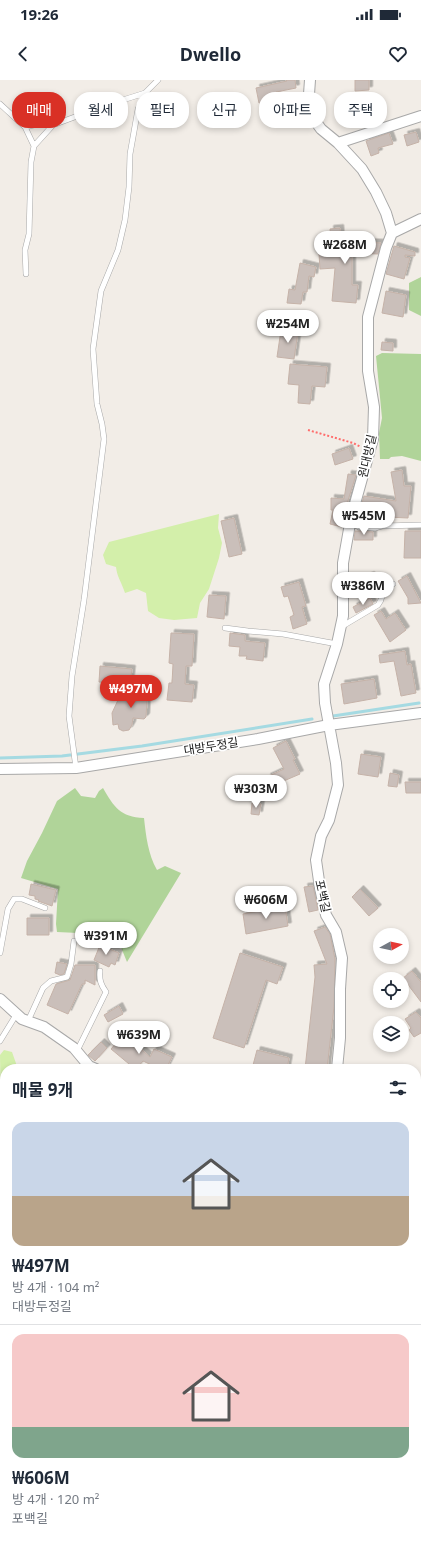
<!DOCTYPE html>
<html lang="ko">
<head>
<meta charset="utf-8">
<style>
	:root { --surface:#fff; --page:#f6f6f7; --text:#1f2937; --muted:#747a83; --line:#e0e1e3; --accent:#d93025 }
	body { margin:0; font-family:"Noto Sans","Noto Sans KR",sans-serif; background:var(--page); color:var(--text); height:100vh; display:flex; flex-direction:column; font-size:15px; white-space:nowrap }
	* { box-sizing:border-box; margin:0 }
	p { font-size:13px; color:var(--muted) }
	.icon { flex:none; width:22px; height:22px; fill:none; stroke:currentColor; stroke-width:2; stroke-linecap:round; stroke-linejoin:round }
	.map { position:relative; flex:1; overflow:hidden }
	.details { position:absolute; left:0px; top:984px; width:421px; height:480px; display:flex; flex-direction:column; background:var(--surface); border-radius:16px 16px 0 0; box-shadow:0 2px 6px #0003 }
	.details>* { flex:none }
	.banner { position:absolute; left:12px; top:12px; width:397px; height:36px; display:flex; gap:8px }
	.needle { width:26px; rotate:82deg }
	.buttons { position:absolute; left:373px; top:848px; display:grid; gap:8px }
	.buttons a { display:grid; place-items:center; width:36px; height:36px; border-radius:50%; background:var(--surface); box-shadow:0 2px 6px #0003; font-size:20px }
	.price { position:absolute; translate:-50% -34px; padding:0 9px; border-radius:14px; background:#fff; color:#222; font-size:13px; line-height:26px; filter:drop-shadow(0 1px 2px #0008) }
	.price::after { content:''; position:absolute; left:50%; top:24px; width:12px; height:9px; margin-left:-6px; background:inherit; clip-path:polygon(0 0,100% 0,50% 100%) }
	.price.selected { background:var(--accent); color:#fff }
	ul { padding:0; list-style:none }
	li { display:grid; align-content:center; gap:8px; height:212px; padding:0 12px }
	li+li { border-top:1px solid var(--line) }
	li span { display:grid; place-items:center; height:124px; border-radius:12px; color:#555 }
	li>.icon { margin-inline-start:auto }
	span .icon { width:72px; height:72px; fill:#fffc; stroke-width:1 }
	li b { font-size:17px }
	h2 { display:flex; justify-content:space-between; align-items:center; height:48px; padding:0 12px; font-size:17px }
	.pill { padding:0 14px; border-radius:16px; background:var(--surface); box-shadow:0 2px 6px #0003; font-size:14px; line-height:36px }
	.pill.selected { background:var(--accent); color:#fff }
	.status { display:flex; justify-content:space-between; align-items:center; height:28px; padding:0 20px; background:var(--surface); direction:ltr }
	.status svg { height:11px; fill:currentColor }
	header { display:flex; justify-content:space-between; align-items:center; height:52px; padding:0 12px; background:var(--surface); font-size:18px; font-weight:700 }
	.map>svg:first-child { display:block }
	.grass { fill:#d3efaa }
	.forest { fill:#b0d499 }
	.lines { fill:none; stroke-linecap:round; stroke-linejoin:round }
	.stream { stroke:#a5dae2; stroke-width:3 }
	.building { fill:#cabfba; stroke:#c5b2a8; filter:url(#shadow) }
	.service-casing { stroke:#a8a8a8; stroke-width:6 }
	.minor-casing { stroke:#a8a8a8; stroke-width:12 }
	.path { stroke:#ff6c6b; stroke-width:2; stroke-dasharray:2 2; stroke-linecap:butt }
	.service { stroke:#fff; stroke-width:5 }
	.minor { stroke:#fff; stroke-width:10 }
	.labels { text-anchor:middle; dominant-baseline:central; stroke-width:3.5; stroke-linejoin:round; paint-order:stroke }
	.street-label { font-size:12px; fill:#212121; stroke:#fff }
</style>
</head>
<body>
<div class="status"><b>19:26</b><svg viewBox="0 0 49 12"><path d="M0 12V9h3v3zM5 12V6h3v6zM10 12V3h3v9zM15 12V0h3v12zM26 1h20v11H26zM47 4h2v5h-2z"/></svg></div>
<header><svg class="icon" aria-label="back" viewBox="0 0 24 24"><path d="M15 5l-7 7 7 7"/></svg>Dwello<svg class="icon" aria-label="heart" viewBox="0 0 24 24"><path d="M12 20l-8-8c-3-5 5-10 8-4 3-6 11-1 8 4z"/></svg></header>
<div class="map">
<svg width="421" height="1464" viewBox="0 0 421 1464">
	<defs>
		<filter id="shadow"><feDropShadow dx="3.5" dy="-3.5" stdDeviation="0" flood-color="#0004"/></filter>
	</defs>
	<rect width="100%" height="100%" fill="#f2ede7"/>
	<path class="grass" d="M219 434 218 448 222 463 219 478 209 509 200 523 197 538 174 540 159 538 148 531 146 513 137 509 125 513C122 503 117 497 116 487L106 484 103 475 109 462Z
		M4 970 12 972 18 989H5V1032L1 1037 0 975Z"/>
	<path class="forest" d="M421 197V236L409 230V203Z
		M382 273 421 274V381L402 376 391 377 389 379H380L379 353 382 338 376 276Z
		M75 708 81 716 95 718 99 711 103 708C114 727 120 737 144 738 146 756 148 774 157 790L165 786 181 793 127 882 118 860 105 853 92 863 80 866 78 853 57 852 56 844 58 809 21 798 27 781 42 753 57 721Z
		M0 1136 5 1137V1293L0 1291Z"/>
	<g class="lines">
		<path class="stream" d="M333 636 419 623
			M0 678 62 676 142 666 312 639"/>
	</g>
	<path class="building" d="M286 0H295L296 8 276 12 278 19 259 23 256 8 287 1Z
		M355 0H369V10L355 11Z
		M416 52 419 62 407 66 404 55Z
		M389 53 393 64 378 68 379 73 371 76 366 61Z
		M340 148 341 160 381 163 378 174 352 173V205H358L356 223 332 221 335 188 320 189 319 174 332 173 330 149Z
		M394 166 415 172V176L405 175V177L410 178 404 199 386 194Z
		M300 183 316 187 314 197 309 196 307 212H303L301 224 287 223 289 209 295 210Z
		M386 211 406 215 403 237 382 233Z
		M281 250 298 252 294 279 277 277Z
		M382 262 393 263V271L381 270Z
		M290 284 327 287 325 307 312 306 310 324 298 323 299 305 288 304Z
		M349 368 353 379 335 385 332 374Z
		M402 390 404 406H411L408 438 387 437 359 433 364 416 396 421 391 392Z
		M348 394 356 395 345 430 342 447 330 444 333 430H331V418L344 419Z
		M234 438 242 474 229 477 221 441Z
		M355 451 373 452V460H354Z
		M405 451H421V478H404Z
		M371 495 378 510 370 513 363 498Z
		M407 496 421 523 408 524V518L398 501Z
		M299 502 306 526 302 527 307 544 293 549 290 537 294 535 288 516 284 517 281 507Z
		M209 515 226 516 224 539 207 537Z
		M370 518 373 524 356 533 353 527Z
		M381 531 386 539 395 533 406 550 390 562 374 535Z
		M171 553 194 554 192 586H186L185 604 194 605 192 622 167 620 169 603H172L173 584 169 583Z
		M230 553 245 555V561L265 563 263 581 246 579 247 576H239L240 567 229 566Z
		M405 571 407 585 411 584 416 613 401 616 394 581 380 583 379 575Z
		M100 586 132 589 130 605 99 602Z
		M374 599 377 618 344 624 341 604Z
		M148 604 146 637 144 639 133 638 132 645 129 650 123 651 119 649 118 644 113 645 112 633 118 620Z
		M286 661 295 679 293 680 300 694 272 706 267 697 284 689 273 668Z
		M361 674 381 677 378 697 358 694Z
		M390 693 399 695 397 707 388 706Z
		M405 702H421V713H406Z
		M245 705 258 706V715H245Z
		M252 723 261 724 259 735 251 734Z
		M31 804 56 810 52 826 38 821 39 820 35 819V816L29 815Z
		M313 806 318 830 309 832 304 807Z
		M360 809 378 828 369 836 352 817Z
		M285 826 288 846 246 854 243 834Z
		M27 838H49V855H27Z
		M325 847 330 854 335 879 334 927 327 989H305L315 897 314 885 327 884 314 851Z
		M100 865 119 873 115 885 111 883 109 887 94 880Z
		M240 873 283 887 277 904 266 900 244 968 213 958Z
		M57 882 67 884 64 894 60 895 55 893Z
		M75 885H95V905L85 900V904H82L68 934 47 925 56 904 70 900Z
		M412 891 421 902V922L403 898Z
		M119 926 123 934 108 942 104 935Z
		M416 932 421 938V953L414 957 409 950 411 948 405 939Z
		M124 954 150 977 154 969 172 977 166 989H160L143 981 136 989H125L129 984 111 969Z
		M101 962 107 968 95 981 88 975Z
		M257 970 289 978 287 989H252Z"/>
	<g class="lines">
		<g class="service-casing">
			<path id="service" d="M0 24 25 47 38 44 53 45 107 25 145 13
				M25 47 34 66
				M26 194 25 170 29 154 31 82 34 66 53 45
				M350 443 359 447 375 448 382 446 421 445
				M341 547 378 525C386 515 378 510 393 504
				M225 548 248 551 283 554 337 564
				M76 688 69 636 72 596 84 520 104 359 102 344 97 324 93 269 101 211 118 170 125 140 129 107 130 74 138 29 145 13 158 0
				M0 873 8 829 14 819H22L45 828
				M28 941 43 908 51 901 67 897 71 884 74 861
				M0 961 16 935
				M77 971 106 912C101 905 99 900 100 891
				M416 1364 421 1361"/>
		</g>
		<g class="minor-casing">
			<path id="minor" d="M310 0 309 14 311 35 321 49 338 63 362 89 376 112 386 133 392 153 386 168 368 237V291L374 327 373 359 351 438 343 483V536L337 564 324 604 325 623 336 683 338 705 329 740 321 756 316 780 320 808 326 835 336 852 342 878 340 909V958L337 989
				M338 63 421 36
				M392 153 421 139
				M0 689 76 688 258 659 329 645 421 633
				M0 919 22 939 44 947 74 968 89 986 96 989
				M416 1172 421 1174
				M290 1464 291 1459"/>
		</g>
		<path class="path" d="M308 350 353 363 361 367"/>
		<use href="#service" class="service"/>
		<use href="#minor" class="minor"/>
	</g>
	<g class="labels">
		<g class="street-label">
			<text transform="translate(367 376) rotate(-77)">원대방길</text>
			<text transform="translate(211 666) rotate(-9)">대방두정길</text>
			<text transform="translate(323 816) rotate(77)">포백길</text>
		</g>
	</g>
</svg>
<div class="buttons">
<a><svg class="needle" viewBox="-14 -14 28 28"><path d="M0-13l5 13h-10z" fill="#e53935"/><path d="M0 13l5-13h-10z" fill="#747a83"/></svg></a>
<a><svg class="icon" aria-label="locate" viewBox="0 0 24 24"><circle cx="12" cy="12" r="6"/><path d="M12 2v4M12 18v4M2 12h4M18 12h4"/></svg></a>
<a><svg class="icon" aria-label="layers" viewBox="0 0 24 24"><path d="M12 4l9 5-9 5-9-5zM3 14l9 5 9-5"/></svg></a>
</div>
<b class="price" style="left:345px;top:185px">₩268M</b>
<b class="price" style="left:288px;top:264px">₩254M</b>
<b class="price" style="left:364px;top:456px">₩545M</b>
<b class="price" style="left:363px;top:526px">₩386M</b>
<b class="price selected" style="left:131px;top:629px">₩497M</b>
<b class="price" style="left:256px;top:729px">₩303M</b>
<b class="price" style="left:266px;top:840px">₩606M</b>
<b class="price" style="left:106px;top:876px">₩391M</b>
<b class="price" style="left:139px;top:975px">₩639M</b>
<div class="banner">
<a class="pill selected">매매</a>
<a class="pill">월세</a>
<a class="pill">필터</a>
<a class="pill">신규</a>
<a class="pill">아파트</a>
<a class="pill">주택</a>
</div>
<section class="details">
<h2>매물 9개<svg class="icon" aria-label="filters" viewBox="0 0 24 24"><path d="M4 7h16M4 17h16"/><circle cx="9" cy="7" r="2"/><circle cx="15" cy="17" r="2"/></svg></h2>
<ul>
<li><span style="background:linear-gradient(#c9d6e8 60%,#b9a48a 0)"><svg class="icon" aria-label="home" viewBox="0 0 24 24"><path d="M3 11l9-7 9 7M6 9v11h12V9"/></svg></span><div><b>₩497M</b><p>방 4개 · 104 m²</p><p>대방두정길</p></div></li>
<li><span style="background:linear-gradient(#f6c9c9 75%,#7fa58c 0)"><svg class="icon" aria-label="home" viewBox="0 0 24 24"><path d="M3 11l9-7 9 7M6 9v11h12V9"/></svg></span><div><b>₩606M</b><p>방 4개 · 120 m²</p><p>포백길</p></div></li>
</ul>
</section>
</div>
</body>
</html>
